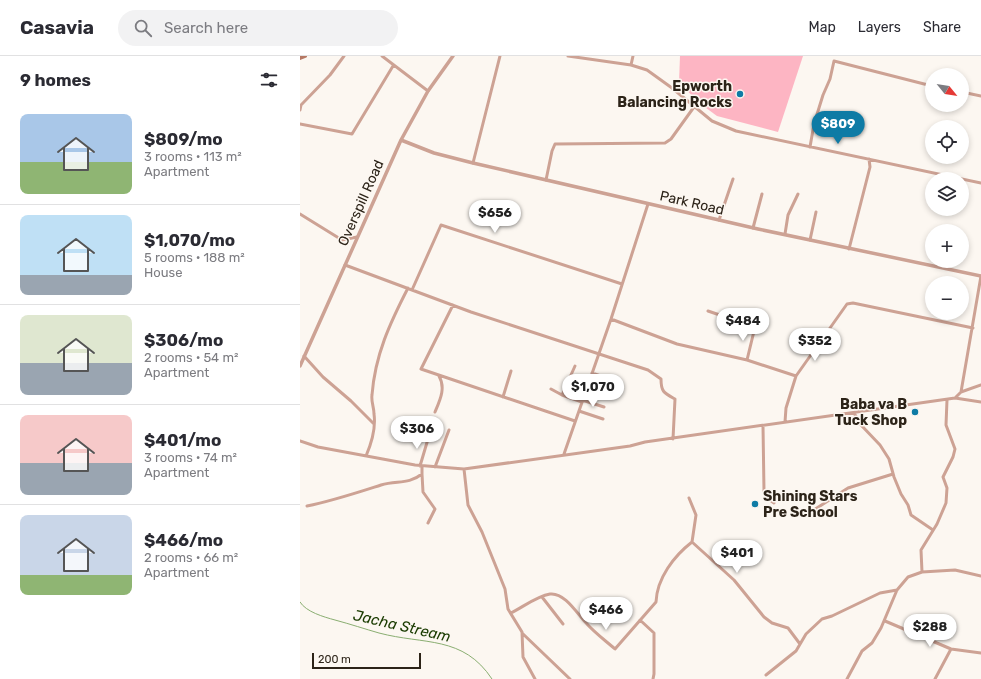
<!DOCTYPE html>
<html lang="en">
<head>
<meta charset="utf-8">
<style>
	:root { --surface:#fff; --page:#f2f2f3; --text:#2b2b33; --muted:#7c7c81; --line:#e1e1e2; --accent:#0e7ba5 }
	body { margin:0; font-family:Rubik,sans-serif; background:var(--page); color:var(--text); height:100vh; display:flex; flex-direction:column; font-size:15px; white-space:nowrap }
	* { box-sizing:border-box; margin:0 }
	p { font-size:13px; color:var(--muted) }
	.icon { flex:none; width:22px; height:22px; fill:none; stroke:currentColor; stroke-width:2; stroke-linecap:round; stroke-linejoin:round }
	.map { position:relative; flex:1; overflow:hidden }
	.drawer { display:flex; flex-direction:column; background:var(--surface); width:300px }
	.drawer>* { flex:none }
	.needle { width:26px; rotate:120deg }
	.controls { position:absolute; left:625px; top:12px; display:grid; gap:8px }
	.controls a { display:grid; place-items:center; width:44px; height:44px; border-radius:50%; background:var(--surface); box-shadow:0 2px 6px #0003; font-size:20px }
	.scale { position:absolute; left:12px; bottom:10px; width:109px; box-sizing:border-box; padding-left:4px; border:2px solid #2c2318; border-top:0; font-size:11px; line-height:14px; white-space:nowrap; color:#2c2318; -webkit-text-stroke:3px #fcf7f1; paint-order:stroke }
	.price { position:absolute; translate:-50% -34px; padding:0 9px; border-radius:14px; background:#fff; color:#222; font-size:13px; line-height:26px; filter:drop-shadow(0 1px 2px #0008) }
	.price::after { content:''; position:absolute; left:50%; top:24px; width:12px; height:9px; margin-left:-6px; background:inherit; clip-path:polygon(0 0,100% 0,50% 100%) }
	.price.current { background:var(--accent); color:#fff }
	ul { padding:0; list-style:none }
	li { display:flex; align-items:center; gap:12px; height:100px; padding:0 20px }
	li+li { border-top:1px solid var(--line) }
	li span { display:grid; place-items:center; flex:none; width:112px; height:80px; border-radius:8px; color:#555 }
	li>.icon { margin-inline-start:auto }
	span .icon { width:48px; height:48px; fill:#fffc; stroke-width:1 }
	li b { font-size:17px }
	h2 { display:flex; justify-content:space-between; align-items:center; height:48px; padding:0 20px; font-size:17px }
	header { display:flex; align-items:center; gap:24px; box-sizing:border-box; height:56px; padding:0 20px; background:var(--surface); border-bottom:1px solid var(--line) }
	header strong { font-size:19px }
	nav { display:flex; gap:22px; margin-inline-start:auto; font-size:14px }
	.search { width:280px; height:36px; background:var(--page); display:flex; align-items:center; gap:10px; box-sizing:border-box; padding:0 14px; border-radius:22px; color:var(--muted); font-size:15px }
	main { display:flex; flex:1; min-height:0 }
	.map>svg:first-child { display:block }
	.green { fill:#fdb5c3 }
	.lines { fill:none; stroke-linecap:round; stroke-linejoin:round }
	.stream { stroke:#8aae71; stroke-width:1 }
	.minor { stroke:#cda294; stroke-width:3 }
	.tertiary { stroke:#cda294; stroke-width:3.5 }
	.secondary { stroke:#b57863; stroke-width:4 }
	.poi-dot { fill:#0e7ba5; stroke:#fcf7f1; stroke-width:1.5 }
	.labels { text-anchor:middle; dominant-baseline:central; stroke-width:3; stroke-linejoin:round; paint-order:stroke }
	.poi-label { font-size:14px; font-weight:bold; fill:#2c2318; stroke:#fcf7f1; text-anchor:end }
	.street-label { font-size:14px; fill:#2c2318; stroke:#fcf7f1 }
	.water-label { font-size:15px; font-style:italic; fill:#1a3b01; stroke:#fcf7f1 }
</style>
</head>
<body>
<header>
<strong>Casavia</strong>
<div class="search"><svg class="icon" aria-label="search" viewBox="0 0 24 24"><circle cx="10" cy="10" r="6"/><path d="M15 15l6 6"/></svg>Search here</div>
<nav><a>Map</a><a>Layers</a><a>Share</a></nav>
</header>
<main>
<section class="drawer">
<h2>9 homes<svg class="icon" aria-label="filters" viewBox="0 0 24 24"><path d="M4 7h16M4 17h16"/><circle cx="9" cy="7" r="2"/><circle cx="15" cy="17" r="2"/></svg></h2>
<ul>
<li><span style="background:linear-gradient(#a9c7e8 60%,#8fb573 0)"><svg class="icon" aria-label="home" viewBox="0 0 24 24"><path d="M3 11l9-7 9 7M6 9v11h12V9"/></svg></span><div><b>$809/mo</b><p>3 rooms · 113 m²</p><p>Apartment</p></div></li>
<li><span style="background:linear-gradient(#bfe0f5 75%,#9aa5b1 0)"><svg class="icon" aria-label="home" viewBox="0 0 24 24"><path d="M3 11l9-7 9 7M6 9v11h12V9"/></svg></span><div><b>$1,070/mo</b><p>5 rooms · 188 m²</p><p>House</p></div></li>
<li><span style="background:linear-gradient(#dfe7d0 60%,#9aa5b1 0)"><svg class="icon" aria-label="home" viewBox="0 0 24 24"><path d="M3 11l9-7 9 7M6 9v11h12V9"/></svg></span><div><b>$306/mo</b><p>2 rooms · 54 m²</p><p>Apartment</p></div></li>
<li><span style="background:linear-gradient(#f6c9c9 60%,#9aa5b1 0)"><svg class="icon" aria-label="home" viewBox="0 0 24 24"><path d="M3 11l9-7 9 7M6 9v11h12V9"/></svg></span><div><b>$401/mo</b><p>3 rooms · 74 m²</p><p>Apartment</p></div></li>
<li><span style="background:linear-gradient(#c9d6e8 75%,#8fb573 0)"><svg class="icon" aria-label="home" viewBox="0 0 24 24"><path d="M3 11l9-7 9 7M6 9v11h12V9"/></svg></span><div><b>$466/mo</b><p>2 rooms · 66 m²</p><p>Apartment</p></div></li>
</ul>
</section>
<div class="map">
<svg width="681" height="623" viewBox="0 0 681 623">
	<rect width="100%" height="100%" fill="#fcf7f1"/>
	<path class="green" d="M380 0H503L478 76 417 60 402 49 379 27Z"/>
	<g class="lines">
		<path class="stream" d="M0 546C6 556 24 561 35 564 50 568 65 573 79 577 124 589 163 579 192 623"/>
		<path class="minor" d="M82 0 128 35
			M268 0 331 9 347 14 372 32 412 65 436 75 681 127
			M331 9 333 0
			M662 36 681 40
			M0 54 1 49 30 19 44 0
			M0 68 52 78 93 10
			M510 91 514 68 523 39 530 23 534 5 632 30
			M173 107 200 0
			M246 124 252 95 255 88 365 87 371 83 394 51
			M0 158 42 184 57 181
			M419 164 433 123
			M453 172 462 138
			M485 178 488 159 498 138
			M510 184 516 156
			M549 193 570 111 569 103
			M45 209 171 256 348 314 361 323C361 336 364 337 375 343L373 383
			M112 234 141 169 322 228
			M153 249 121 313 275 365
			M408 255 455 271 447 304
			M311 263 377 288 447 304 496 320
			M4 300 23 321 51 345 74 368
			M292 317 321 327
			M251 333 262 339 282 346
			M661 336 681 329
			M262 339 275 310
			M203 341 211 315
			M655 342 681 346
			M282 344 304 351
			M279 355 303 363
			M135 356C140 344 146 332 139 320
			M554 357 561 369 580 389 589 403 594 421 601 438 608 449 611 459 633 474
			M485 366 486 352 496 320 547 248 553 247 673 272
			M463 370 464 435 467 442 474 447
			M0 385 18 391 115 409 164 413 330 390 345 386 655 342 661 336 681 220
			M264 398 311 263 348 148
			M66 400C72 386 76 372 74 358 74 351 71 346 72 339 75 299 90 267 108 232
			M120 410 128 383
			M135 411 149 374
			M164 413 168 449 182 476 205 533 208 553 222 576 223 601 235 623
			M122 418 123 436 135 453 128 467
			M389 442 396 459 392 486 434 524 464 561 472 567 488 572 500 588
			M7 450C32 445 56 437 81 429 97 424 108 429 122 418V410
			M506 459 548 432 593 418
			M622 516 655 514 681 520
			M242 541 263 568
			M211 557C223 551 237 540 250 538 265 536 278 559 287 568 295 577 306 585 315 593L356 546C357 522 374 500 392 486
			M340 564 354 577V618L353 623
			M585 565 651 593 681 597
			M222 577 270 623
			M466 619 496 595 506 578 522 563 532 560 580 537 597 534
			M547 623 562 595 572 587 581 572 597 534 608 521 622 516 621 494 637 468 646 447 647 432 643 421 653 401 655 393 646 369 647 344
			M635 623 651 593"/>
		<path class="tertiary" d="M101 84 134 97 173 107 458 173 681 220
			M0 310 101 84 128 35 153 0"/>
		<path class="secondary" d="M0 2 5 0"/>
	</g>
	<g class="poi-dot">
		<circle cx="440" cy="38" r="4"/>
		<circle cx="615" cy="356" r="4"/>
		<circle cx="455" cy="448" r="4"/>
	</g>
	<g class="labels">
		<g class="poi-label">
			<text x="432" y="30">Epworth<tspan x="432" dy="16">Balancing Rocks</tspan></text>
			<text x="607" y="348">Baba va B<tspan x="607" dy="16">Tuck Shop</tspan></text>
			<text x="463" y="440" text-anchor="start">Shining Stars<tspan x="463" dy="16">Pre School</tspan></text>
		</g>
		<g class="street-label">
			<text transform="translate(61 147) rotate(-66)">Overspill Road</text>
			<text transform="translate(392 147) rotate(13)">Park Road</text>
		</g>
		<g class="water-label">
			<text transform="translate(102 570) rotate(13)">Jacha Stream</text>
		</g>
	</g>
</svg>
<div class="controls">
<a><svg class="needle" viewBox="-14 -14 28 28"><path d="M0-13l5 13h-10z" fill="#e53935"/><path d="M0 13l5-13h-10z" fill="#7c7c81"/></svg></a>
<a><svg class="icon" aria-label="locate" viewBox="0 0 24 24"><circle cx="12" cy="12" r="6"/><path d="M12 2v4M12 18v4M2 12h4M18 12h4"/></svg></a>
<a><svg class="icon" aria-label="layers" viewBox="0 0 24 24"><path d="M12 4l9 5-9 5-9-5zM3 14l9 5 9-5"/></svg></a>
<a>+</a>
<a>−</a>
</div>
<div class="scale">200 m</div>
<b class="price current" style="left:538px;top:89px">$809</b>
<b class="price" style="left:195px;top:178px">$656</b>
<b class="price" style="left:443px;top:286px">$484</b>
<b class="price" style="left:515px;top:306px">$352</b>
<b class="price" style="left:293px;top:352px">$1,070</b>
<b class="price" style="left:117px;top:394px">$306</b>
<b class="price" style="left:437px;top:518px">$401</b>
<b class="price" style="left:306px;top:575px">$466</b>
<b class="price" style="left:630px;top:592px">$288</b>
</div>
</main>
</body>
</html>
